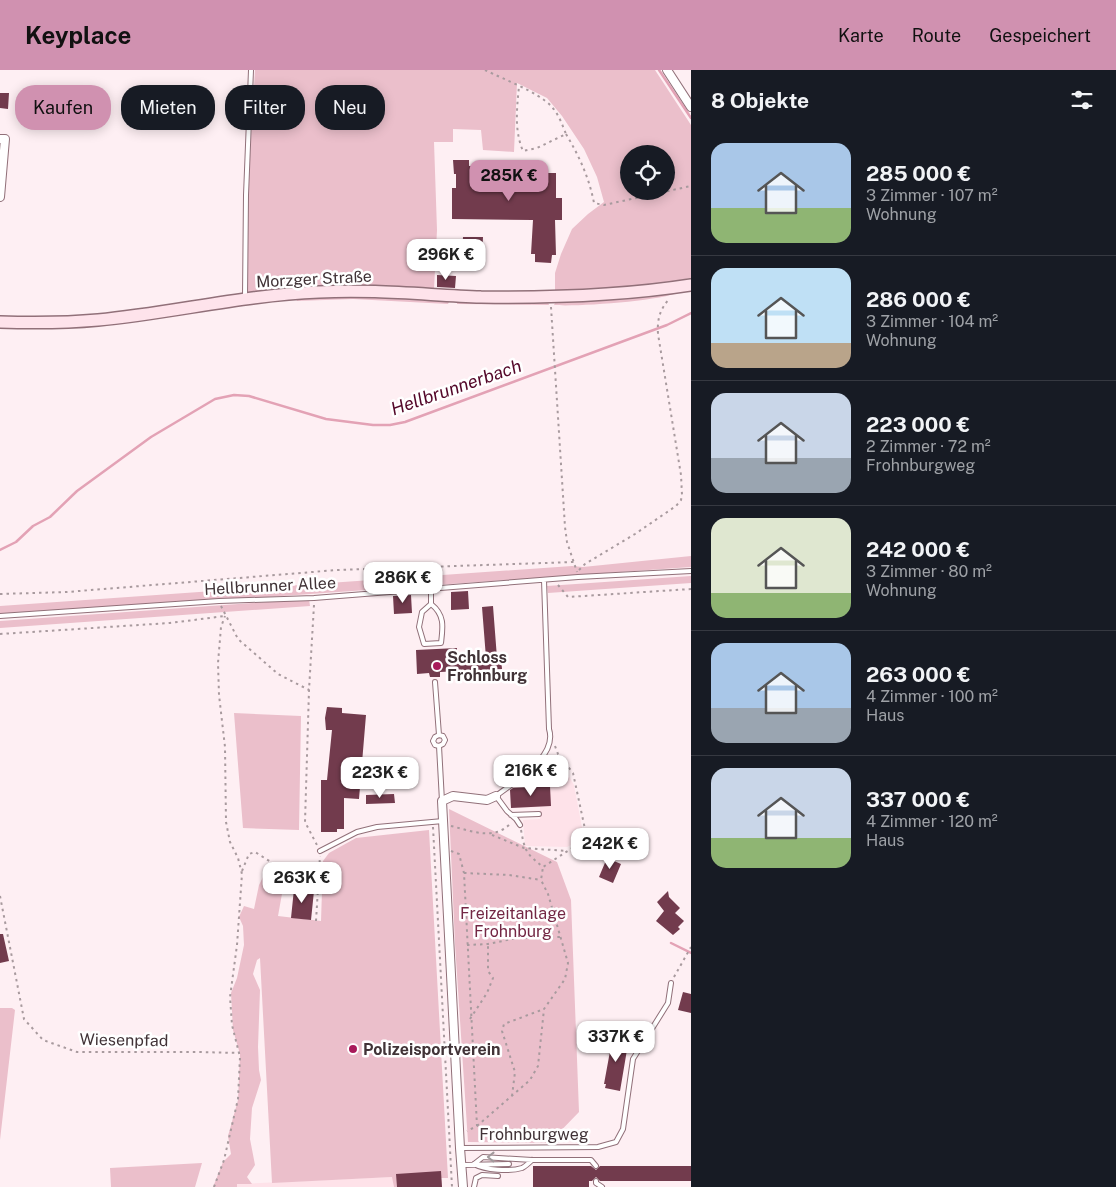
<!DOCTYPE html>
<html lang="de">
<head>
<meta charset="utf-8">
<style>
	:root { --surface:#171b24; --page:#20242c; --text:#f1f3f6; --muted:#9ea1a6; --line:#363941; --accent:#d091b0 }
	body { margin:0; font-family:"Public Sans",sans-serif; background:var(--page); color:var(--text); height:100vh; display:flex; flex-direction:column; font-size:19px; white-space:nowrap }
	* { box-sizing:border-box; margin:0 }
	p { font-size:16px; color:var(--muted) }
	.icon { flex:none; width:28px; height:28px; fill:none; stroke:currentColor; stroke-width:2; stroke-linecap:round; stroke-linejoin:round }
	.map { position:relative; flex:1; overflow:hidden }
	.panel { display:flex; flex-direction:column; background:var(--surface); width:425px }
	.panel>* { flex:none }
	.banner { position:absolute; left:15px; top:15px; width:475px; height:45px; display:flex; gap:10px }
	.fabs { position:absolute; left:620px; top:75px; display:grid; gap:10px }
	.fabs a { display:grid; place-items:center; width:55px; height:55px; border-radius:50%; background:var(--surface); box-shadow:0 2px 12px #0003; font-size:25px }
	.price { position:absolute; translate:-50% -42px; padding:0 11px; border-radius:10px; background:#fff; color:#222; font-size:16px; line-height:32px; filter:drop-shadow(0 1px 2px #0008) }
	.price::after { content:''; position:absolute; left:50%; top:30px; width:15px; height:11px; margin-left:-8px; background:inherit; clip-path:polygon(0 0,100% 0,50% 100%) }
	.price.selected { background:var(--accent); color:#111 }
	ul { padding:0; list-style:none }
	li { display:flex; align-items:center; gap:15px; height:125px; padding:0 20px }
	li+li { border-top:1px solid var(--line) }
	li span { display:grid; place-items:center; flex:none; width:140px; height:100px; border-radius:15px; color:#555 }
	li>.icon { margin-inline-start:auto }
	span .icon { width:60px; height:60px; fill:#fffc; stroke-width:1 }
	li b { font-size:21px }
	h2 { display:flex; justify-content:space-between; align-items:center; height:60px; padding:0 20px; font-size:21px }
	.tag { padding:0 18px; border-radius:20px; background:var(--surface); box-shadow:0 2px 12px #0003; font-size:18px; line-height:45px }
	.tag.selected { background:var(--accent); color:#111 }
	header { display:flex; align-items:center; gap:30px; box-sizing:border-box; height:70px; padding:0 25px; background:var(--accent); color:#111 }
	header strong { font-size:24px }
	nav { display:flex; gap:28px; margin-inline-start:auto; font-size:18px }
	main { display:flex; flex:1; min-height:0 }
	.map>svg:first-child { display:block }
	.built { fill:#fee2e9 }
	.green { fill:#ebbfcb; fill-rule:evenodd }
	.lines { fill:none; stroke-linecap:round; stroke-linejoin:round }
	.stream { stroke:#e3a2b5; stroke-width:2.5 }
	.building { fill:#723b4d }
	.lane-casing { stroke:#917079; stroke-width:6 }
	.street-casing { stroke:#917079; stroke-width:10 }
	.secondary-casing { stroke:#917079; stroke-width:14 }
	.path { stroke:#a89a9e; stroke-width:2; stroke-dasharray:2.5 4; stroke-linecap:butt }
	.lane { stroke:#fff; stroke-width:4 }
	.street { stroke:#fff; stroke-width:8 }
	.secondary { stroke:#fee3eb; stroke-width:11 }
	.oneway { stroke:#a0999b }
	.poi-dot { fill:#a81a5a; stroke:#fff; stroke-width:2 }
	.labels { text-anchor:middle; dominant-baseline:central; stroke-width:5; stroke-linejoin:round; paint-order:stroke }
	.street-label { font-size:16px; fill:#413337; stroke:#fff }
	.poi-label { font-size:16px; font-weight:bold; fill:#413337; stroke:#fff; text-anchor:start }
	.park-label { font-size:16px; fill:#732744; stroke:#fff }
	.water-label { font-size:18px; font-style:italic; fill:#530729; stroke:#fff }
</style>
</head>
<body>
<header>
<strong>Keyplace</strong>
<nav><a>Karte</a><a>Route</a><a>Gespeichert</a></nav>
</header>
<main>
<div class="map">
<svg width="691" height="1117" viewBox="0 0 691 1117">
	<rect width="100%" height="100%" fill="#feeff3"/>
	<path class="built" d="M561 692 574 715 584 768 567 777 525 776 523 750 540 749V737L511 738 510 718 540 698Z
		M393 1107 394 1117H237V1114Z"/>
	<path class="green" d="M255 0H655L691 55V208L640 217 555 222V203L561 184 572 159 588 144 604 132 597 107 584 79 562 46 547 28 517 13 514 82 483 80 481 60 453 59V72H434L437 160 434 219C370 216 306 213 242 224ZM629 84H666V121H629Z
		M679 222C662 231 575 237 554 235L556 231Z
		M343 226 449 230V232L448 234 353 229 297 231 296 229Z
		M457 230 548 232 549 235 457 234Z
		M691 486V497L0 546V536L572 496 583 497Z
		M691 506V513L548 523 547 516Z
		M309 529 310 536 0 558V551Z
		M234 643 301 646 299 760 243 758Z
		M449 739 557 792 571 830 579 1042 549 1073 468 1072 455 874Z
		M429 760 448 1108H441L442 1117H394L392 1107 272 1113 260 888 257 890 253 904 260 920 258 977 259 1000 261 1010 252 1038 250 1069 255 1095 247 1107 252 1114H237V1117H213L223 1092 231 1084 228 1066 238 1030 240 984 233 960 231 923 237 908 244 875 243 856 239 847 244 836 254 839 259 815 265 803 271 802 285 807 278 846 321 851 323 791 329 783 356 768Z
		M0 938H12L15 940 0 1070Z
		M202 1093 195 1117H111L110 1098Z"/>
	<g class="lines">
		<path class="stream" d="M659 0 691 48
			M0 480 16 472 33 456 50 447 77 421 151 367 215 329 234 325 249 326 326 349 373 355H390L405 352 667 255 691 243
			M671 873 691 883"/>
	</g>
	<path class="building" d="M0 23H9L8 39 0 38Z
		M453 90H469V96H499L498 105 544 106V103H556V128H562V150H555L556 185H552L551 193 535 192V184H531L533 150 452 149V118H456V104H454Z
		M463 167H483L482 188H469V185H462Z
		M437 205 456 206 455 218 437 217Z
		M468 521 469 539 451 540V522Z
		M411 525 412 543 394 544 393 526Z
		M493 536 497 588H501L502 599 440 602V607H430L429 603 417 604 416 580 457 578V590L486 588 482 537Z
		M327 637 342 638V643L366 645 359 729 344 728V759H337V762H321V710H327L332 660H326L325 648Z
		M550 716 551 736 511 738 510 720 513 718Z
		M394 724 395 733 366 734V725Z
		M607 788 621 794 613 813 599 807Z
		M294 819 314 821 311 850 291 848Z
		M668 821 669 827 680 838 675 843 684 851 678 857 680 859 673 865 656 851 664 841 657 832Z
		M0 864H3L9 891 0 893Z
		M683 922 691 924V943L678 940Z
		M613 965 629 968 620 1021 605 1018 606 1014H604Z
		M533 1096H591L596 1100 600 1096H691V1111H600L596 1107 592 1111H589V1117H533Z
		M441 1101 442 1117H397L396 1104Z"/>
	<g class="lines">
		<g class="lane-casing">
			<path id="lane" d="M245 227 246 125 251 0
				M431 519V534L422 542 419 557 424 574 441 573C443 557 445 545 431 534
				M0 546 219 531 314 528 578 507 691 501
				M435 612 439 665 443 666 445 670 443 674 439 676 435 675 433 671 435 667 439 665
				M439 676 442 731
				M511 745 539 744
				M520 755 516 749 507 741 496 726C515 711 558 687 549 659L544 510
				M320 781 357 762 377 757 443 751
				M460 1078 598 1077 616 1072 623 1059 633 989 668 933 671 913
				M474 1094 483 1087 532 1090H591L596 1096
				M474 1094C485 1100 510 1102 522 1098 526 1096 529 1093 532 1090
				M462 1095 509 1094
				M596 1111V1113L602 1117
				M474 1117 476 1108 482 1105 498 1106"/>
		</g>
		<g class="street-casing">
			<path id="street" d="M667 0 691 37
				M0 69H5L0 127
				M463 1117 460 1078 442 731 453 726 487 730 496 726"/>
		</g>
		<g class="secondary-casing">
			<path id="secondary" d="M0 252C33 253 65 253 98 250 172 243 244 225 319 222 373 219 427 225 481 227 551 228 621 226 691 215"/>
		</g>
		<path class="path" d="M485 0C503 9 538 22 551 36 558 43 562 54 566 64L537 78 523 81C514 60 517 38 519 16
			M566 64C579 86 589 107 594 133L604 135 691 116
			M551 237 565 457 567 472 577 502
			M579 500 585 494 635 464 676 436 681 430 682 425 681 405 658 264C657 249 660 239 670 228
			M558 515 568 527 691 519
			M0 524 67 522 337 500 574 492
			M314 535 309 620 305 752 318 777
			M221 536 238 569 278 604 309 620
			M0 564 170 553 225 546
			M555 676 558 684 573 703 585 759 589 768
			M451 756C472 761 494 771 511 753
			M433 757 452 1117
			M521 760C525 782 526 783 543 797L583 771 589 769 596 771
			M492 765 524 778 567 781
			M451 781 459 784 464 803 477 1056 467 1061
			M242 801 249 784 255 782 282 799 302 796
			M464 803 509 805 541 810
			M0 826 24 949 43 970 77 982H198L240 983
			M316 851 320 786
			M467 875 488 874 517 868 560 867
			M674 907 691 877
			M470 949 487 923 493 908 488 901V874
			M512 1026 515 1002 502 961 504 954 544 939
			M477 1056 530 1010 538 996 544 939 565 909 568 893 548 824 541 810 543 797
			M214 1117 224 1090 238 1029 240 987 232 955 230 927 237 875 242 804 238 788 230 772 226 752 225 677 219 625 218 593 221 557 225 546"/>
		<use href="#lane" class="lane"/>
		<use href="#street" class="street"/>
		<use href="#secondary" class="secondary"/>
	</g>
	<defs><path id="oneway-chevron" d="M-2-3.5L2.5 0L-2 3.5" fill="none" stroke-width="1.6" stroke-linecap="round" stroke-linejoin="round" transform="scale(1.25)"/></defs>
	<use class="oneway" href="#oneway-chevron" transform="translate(491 1087) rotate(-179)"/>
	<g class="poi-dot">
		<circle cx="437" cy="596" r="5"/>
		<circle cx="353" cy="979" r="5"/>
	</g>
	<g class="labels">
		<g class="street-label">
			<text transform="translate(314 209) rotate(-3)">Morzger Straße</text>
			<text transform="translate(270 516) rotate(-3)">Hellbrunner Allee</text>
			<text transform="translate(124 970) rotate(1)">Wiesenpfad</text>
			<text x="534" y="1064">Frohnburgweg</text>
		</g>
		<g class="poi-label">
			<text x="447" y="587">Schloss<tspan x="447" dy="18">Frohnburg</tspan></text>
			<text x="363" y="979">Polizeisportverein</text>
		</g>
		<g class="park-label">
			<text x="513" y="843">Freizeitanlage<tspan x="513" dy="18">Frohnburg</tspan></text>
		</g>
		<g class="water-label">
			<text transform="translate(456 317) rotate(-19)">Hellbrunnerbach</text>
		</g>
	</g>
</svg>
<div class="fabs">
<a><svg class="icon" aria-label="locate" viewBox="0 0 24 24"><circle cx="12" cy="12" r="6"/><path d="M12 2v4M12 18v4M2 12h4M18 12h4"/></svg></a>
</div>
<b class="price selected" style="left:509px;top:132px">285K €</b>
<b class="price" style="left:446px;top:211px">296K €</b>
<b class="price" style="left:403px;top:534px">286K €</b>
<b class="price" style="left:531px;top:727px">216K €</b>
<b class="price" style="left:380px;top:729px">223K €</b>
<b class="price" style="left:610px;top:800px">242K €</b>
<b class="price" style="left:302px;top:834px">263K €</b>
<b class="price" style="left:616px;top:993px">337K €</b>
<div class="banner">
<a class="tag selected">Kaufen</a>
<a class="tag">Mieten</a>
<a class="tag">Filter</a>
<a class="tag">Neu</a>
</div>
</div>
<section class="panel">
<h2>8 Objekte<svg class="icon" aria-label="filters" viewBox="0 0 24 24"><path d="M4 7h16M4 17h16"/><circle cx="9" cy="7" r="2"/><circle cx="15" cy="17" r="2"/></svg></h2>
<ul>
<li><span style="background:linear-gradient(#a9c7e8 65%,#8fb573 0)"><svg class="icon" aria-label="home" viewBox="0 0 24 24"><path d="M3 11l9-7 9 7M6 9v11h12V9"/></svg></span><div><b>285 000 €</b><p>3 Zimmer · 107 m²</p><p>Wohnung</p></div></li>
<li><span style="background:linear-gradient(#bfe0f5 75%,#b9a48a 0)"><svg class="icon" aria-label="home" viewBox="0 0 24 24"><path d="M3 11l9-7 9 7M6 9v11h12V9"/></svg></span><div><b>286 000 €</b><p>3 Zimmer · 104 m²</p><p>Wohnung</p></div></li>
<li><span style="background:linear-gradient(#c9d6e8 65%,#9aa5b1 0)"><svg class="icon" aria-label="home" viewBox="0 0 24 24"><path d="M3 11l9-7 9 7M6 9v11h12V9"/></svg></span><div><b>223 000 €</b><p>2 Zimmer · 72 m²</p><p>Frohnburgweg</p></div></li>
<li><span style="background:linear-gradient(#dfe7d0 75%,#8fb573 0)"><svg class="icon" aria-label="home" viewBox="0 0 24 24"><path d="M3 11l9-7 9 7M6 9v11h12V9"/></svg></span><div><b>242 000 €</b><p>3 Zimmer · 80 m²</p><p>Wohnung</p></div></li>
<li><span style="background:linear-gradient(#a9c7e8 65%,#9aa5b1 0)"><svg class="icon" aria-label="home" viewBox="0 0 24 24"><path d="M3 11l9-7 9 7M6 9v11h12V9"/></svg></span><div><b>263 000 €</b><p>4 Zimmer · 100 m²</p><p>Haus</p></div></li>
<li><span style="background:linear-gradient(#c9d6e8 70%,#8fb573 0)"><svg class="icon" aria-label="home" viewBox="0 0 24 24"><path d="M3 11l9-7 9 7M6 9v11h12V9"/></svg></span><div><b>337 000 €</b><p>4 Zimmer · 120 m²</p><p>Haus</p></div></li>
</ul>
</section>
</main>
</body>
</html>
